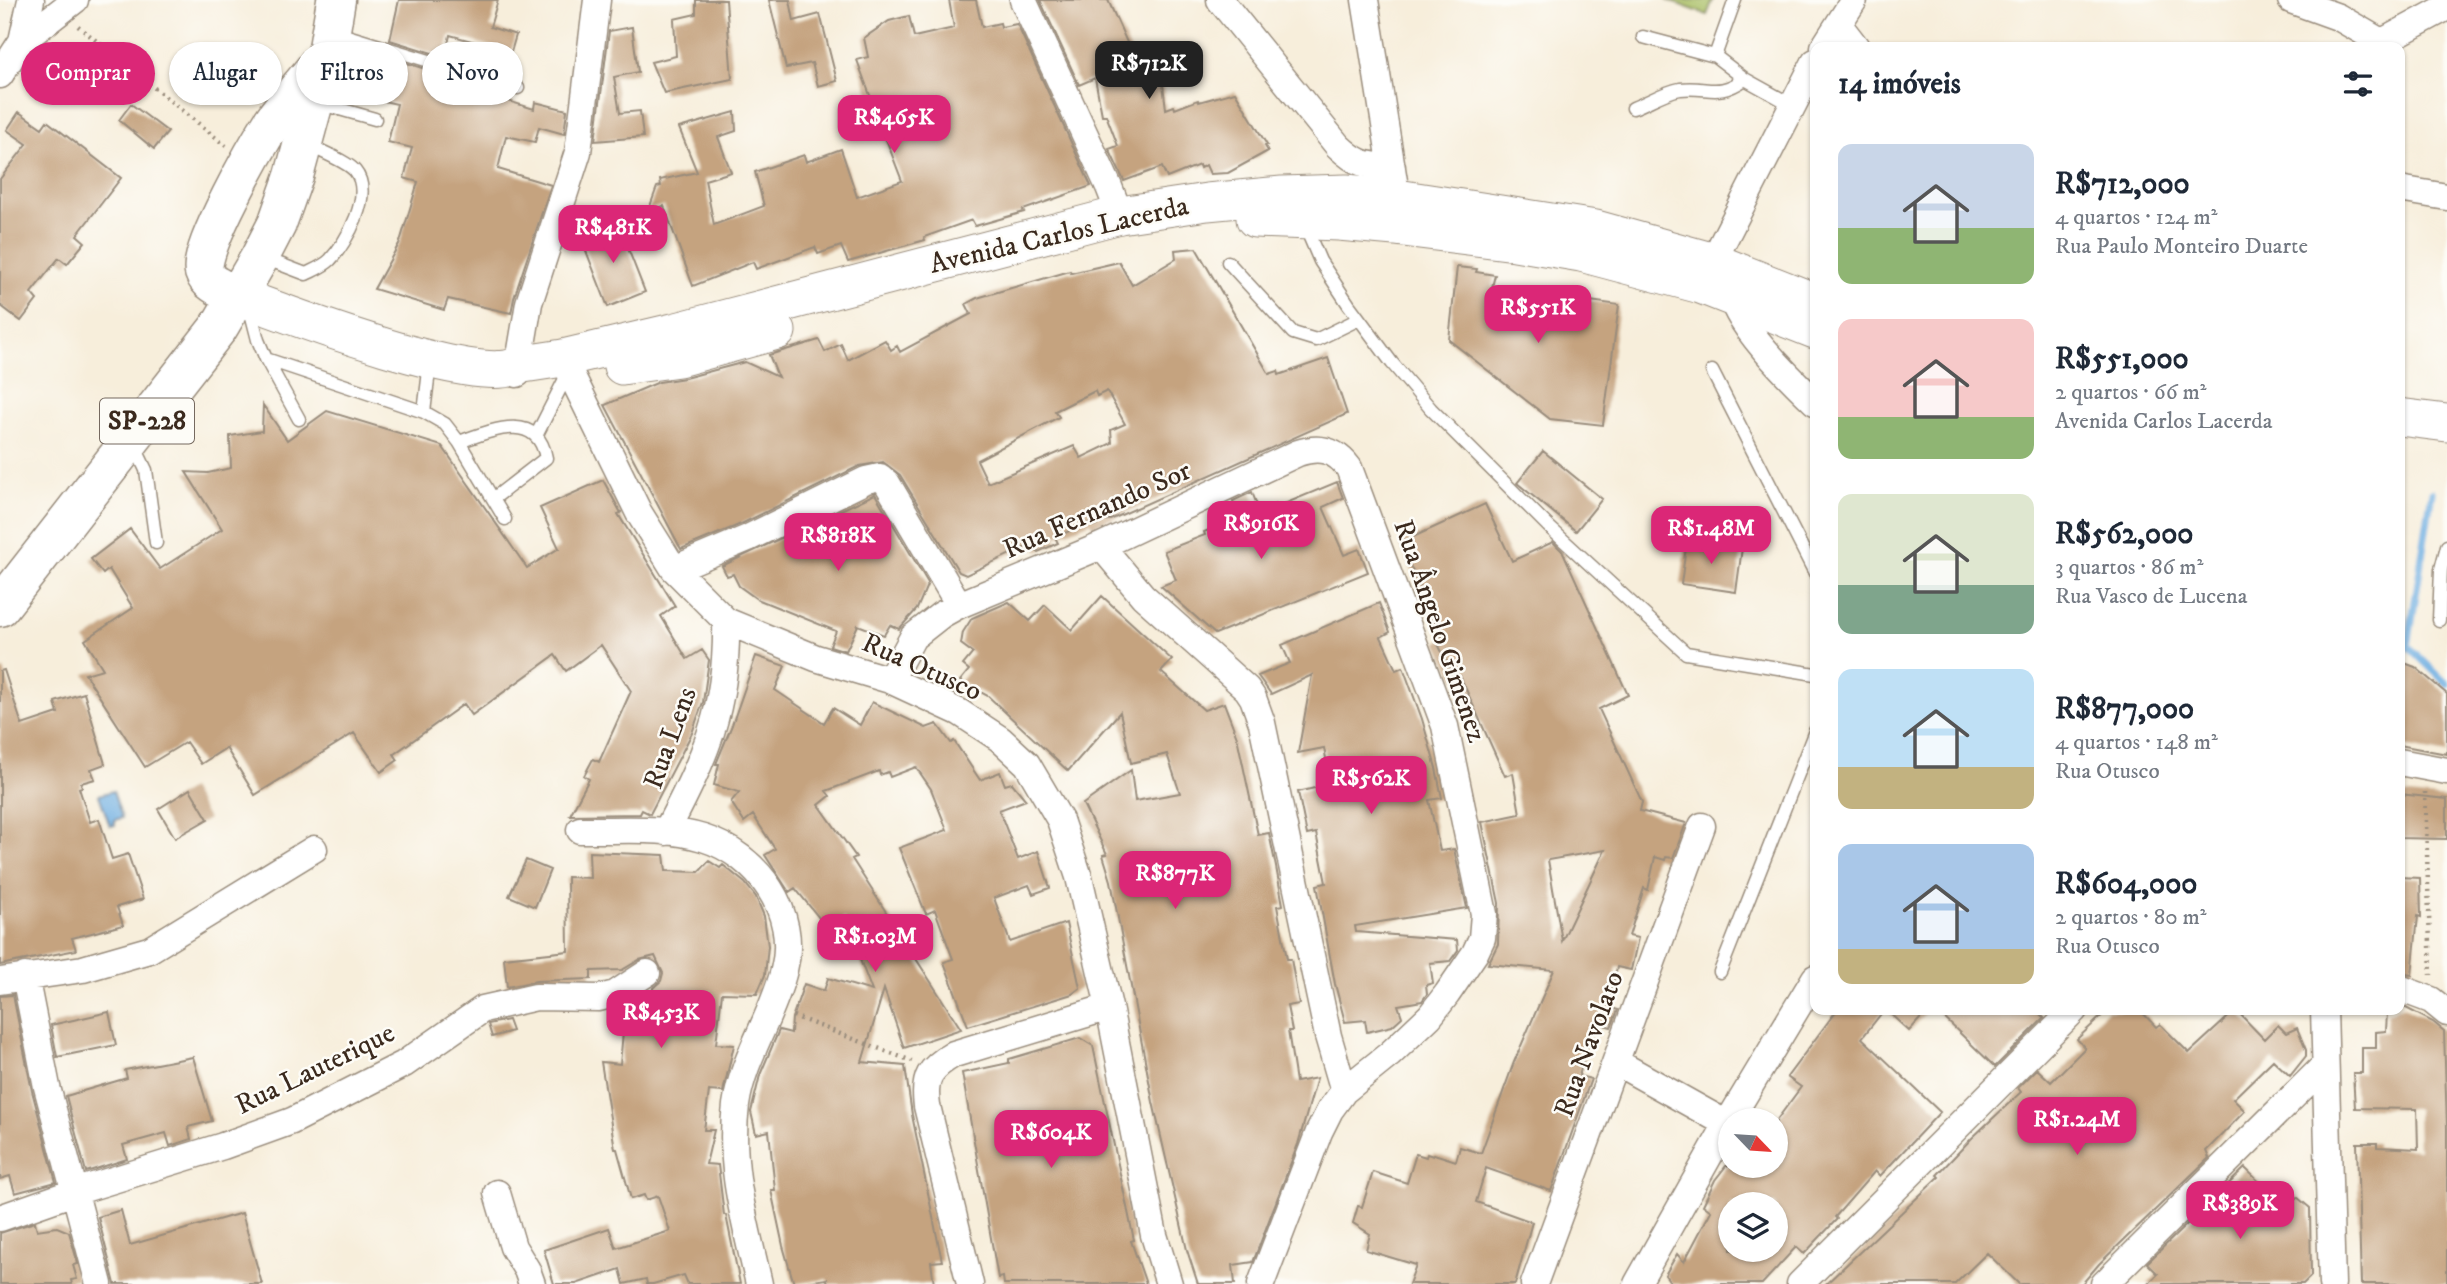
<!DOCTYPE html>
<html lang="pt">
<head>
<meta charset="utf-8">
<style>
	:root { --surface:#fff; --page:#f6f6f7; --text:#1f2937; --muted:#747a83; --accent:#db2777 }
	body { margin:0; font-family:"IM FELL DW Pica",serif; background:var(--page); color:var(--text); height:100vh; display:flex; flex-direction:column; font-size:26px; white-space:nowrap }
	* { box-sizing:border-box; margin:0 }
	p { font-size:23px; color:var(--muted) }
	.icon { flex:none; width:38px; height:38px; fill:none; stroke:currentColor; stroke-width:2; stroke-linecap:round; stroke-linejoin:round }
	.map { position:relative; flex:1; overflow:hidden }
	.details { position:absolute; left:1810px; top:42px; width:595px; height:973px; display:flex; flex-direction:column; background:var(--surface); border-radius:14px; box-shadow:0 2px 5px #0004 }
	.details>* { flex:none }
	.banner { position:absolute; left:21px; top:42px; width:665px; height:63px; display:flex; gap:14px }
	.needle { width:46px; rotate:115deg }
	.fabs { position:absolute; left:1718px; top:1108px; display:grid; gap:14px }
	.fabs a { display:grid; place-items:center; width:70px; height:70px; border-radius:50%; background:var(--surface); box-shadow:0 2px 5px #0004; font-size:35px }
	.price { position:absolute; translate:-50% -60px; padding:0 16px; border-radius:14px; background:var(--accent); color:#fff; font-size:23px; line-height:46px; filter:drop-shadow(0 2px 4px #0008) }
	.price::after { content:''; position:absolute; left:50%; top:42px; width:21px; height:16px; margin-left:-10px; background:inherit; clip-path:polygon(0 0,100% 0,50% 100%) }
	.price.active { background:#222; color:#fff }
	ul { padding:0; list-style:none }
	li { display:flex; align-items:center; gap:21px; height:175px; padding:0 28px }
	li span { display:grid; place-items:center; flex:none; width:196px; height:140px; border-radius:14px; color:#555 }
	li>.icon { margin-inline-start:auto }
	span .icon { width:84px; height:84px; fill:#fffc; stroke-width:1 }
	li b { font-size:30px }
	h2 { display:flex; justify-content:space-between; align-items:center; height:84px; padding:0 28px; font-size:30px }
	.tag { padding:0 24px; border-radius:32px; background:var(--surface); box-shadow:0 2px 5px #0004; font-size:24px; line-height:63px }
	.tag.active { background:var(--accent); color:#fff }
	.map>svg:first-child { display:block }
	.green { fill:#a7bd62; stroke:#717440; stroke-width:2 }
	.water { fill:#6eaee1; stroke:#546c80; stroke-width:2 }
	.lines { fill:none; stroke-linecap:round; stroke-linejoin:round }
	.stream { stroke:#6eaee1; stroke-width:7 }
	.building { fill:#c5a37f; fill-rule:evenodd }
	.lane-casing { stroke:#998c7c; stroke-width:15 }
	.street-casing { stroke:#998c7c; stroke-width:29 }
	.secondary-casing { stroke:#998c7c; stroke-width:39 }
	.primary-casing { stroke:#998c7c; stroke-width:41 }
	.path { stroke:#998c7c; stroke-width:4.5; stroke-dasharray:2 5; stroke-linecap:butt }
	.lane { stroke:#fff; stroke-width:12 }
	.street { stroke:#fff; stroke-width:26 }
	.secondary { stroke:#fff; stroke-width:37 }
	.primary { stroke:#fff; stroke-width:38 }
	.labels { text-anchor:middle; dominant-baseline:central; stroke-width:5; stroke-linejoin:round; paint-order:stroke }
	.shield { fill:#fdfcf7; stroke:#75695f; stroke-width:2 }
	.shield-label { font-size:26px; font-weight:bold; fill:#3b2a1e }
	.street-label { font-size:28px; fill:#3b2a1e; stroke:#fdfcf7 }
</style>
</head>
<body>
<div class="map">
<svg width="2447" height="1284" viewBox="0 0 2447 1284">
	<rect width="100%" height="100%" fill="#fdfcf7"/>
	<filter id="ink" filterUnits="userSpaceOnUse"><feTurbulence type="fractalNoise" baseFrequency=".0143" numOctaves="2"/><feDisplacementMap in="SourceGraphic" scale="14" xChannelSelector="R" yChannelSelector="G"/><feConvolveMatrix kernelMatrix="1 2 1 2 8 2 1 2 1" color-interpolation-filters="sRGB"/></filter>
	<filter id="wash" filterUnits="userSpaceOnUse"><feTurbulence type="fractalNoise" baseFrequency=".00686" numOctaves="4" result="noise"/><feDisplacementMap in="SourceGraphic" scale="28" xChannelSelector="R" yChannelSelector="G"/><feGaussianBlur stdDeviation="1.57" result="paint"/><feColorMatrix in="noise" values="0 0 0 0 0 0 0 0 0 0 0 0 0 0 0 0 0 1.4 0 .05"/><feComposite in="paint" operator="in"/></filter>
	<g filter="url(#wash)">
		<rect width="100%" height="100%" fill="#f7eedb"/>
		<path class="green" d="M1667 0H1713L1707 15Z"/>
		<path class="water" d="M113 791 122 818 114 820 115 825 110 826 99 795Z"/>
		<g class="lines">
			<path class="stream" d="M2432 492 2408 646 2447 684"/>
		</g>
		<g id="blocks">
			<path class="building" d="M399 0H498L490 27 516 35 511 52 450 35 445 57 390 40Z
				M696 0H726L732 79 664 93 651 62 676 56 674 19 696 14Z
				M769 0H790L794 21 820 14 837 81 818 86 812 63 786 68Z
				M949 0H976L982 27 1000 23 1001 27 1017 24 1091 186 1023 210 1024 212 975 226 972 220 924 237 925 240 848 262 841 246 818 254 815 247 756 269 753 262 693 286 664 206 649 209 657 187 661 186 660 180 697 172 679 128 735 112 736 131 718 137 731 172 705 180 714 225 764 206 755 172 804 155 806 162 841 149 857 197 902 181 884 134 870 139 863 120 872 117 870 111 875 109 857 60 868 57 864 38 889 21 909 16 914 37 954 28Z
				M1040 0H1108L1133 56 1159 52 1166 109 1174 106 1175 109 1198 100 1199 102 1235 92 1267 145 1265 146 1268 151 1228 173 1210 174 1206 165 1200 168 1199 165 1167 178 1162 167 1124 181 1109 149 1118 146 1106 115H1102L1095 78 1079 85Z
				M632 27 638 72 614 77 620 113 640 111 643 137 595 141 609 31Z
				M397 60 441 74 440 80 534 109 535 102 567 110 564 134 539 127 535 142 506 136 498 169 551 185 514 298 511 313 448 299 444 310 374 289 400 242 418 182 404 178 412 148 388 142 397 104 379 100 384 83 391 84Z
				M131 104 168 132 154 149 119 120Z
				M19 112 42 128 47 121 121 178 77 235 85 242 67 264 59 258 31 293 37 300 21 321 0 305V179L27 144 7 130Z
				M618 223 645 292 608 307 581 238Z
				M1196 248 1269 374 1278 371 1279 375 1328 358 1347 414 1110 520 1109 519 1093 526 1091 522 1055 537 1058 543 1038 552 1034 543 966 575 959 572 900 475 883 462 859 466 741 524 681 549 605 405 659 382 685 378 745 362 778 377 769 355 819 340 825 352 841 344 848 360 885 340 891 350 897 346 900 352 971 314 966 304 977 298 1070 271 1071 273 1119 262 1132 285 1176 259 1175 250ZM1095 391 1097 396 1107 391 1125 424 1111 430 1112 443 1081 458 1074 446 988 483 977 460 1059 417 1055 411Z
				M1457 267 1477 269 1476 272 1495 275 1492 287 1619 305 1603 425 1550 419 1449 340Z
				M263 405 287 440 327 411 442 446 527 568 559 548 540 508 603 480 621 513 618 514 675 606 661 616 687 659 702 650 709 660 703 702 692 733 650 814 642 810 640 814 570 815 589 779 584 776 593 759 599 762 631 691 601 645 566 671 555 655 472 715 464 704 394 754 398 760 381 772 354 733 255 795 226 748 201 764 186 742 145 767 85 674 103 669 85 640 133 608 109 569 103 574 91 559 130 529 160 569 222 529 186 472 208 473 231 468 230 436 262 431Z
				M1543 451 1602 499 1576 531 1517 483Z
				M1337 482 1343 498 1323 507 1344 555 1359 549 1368 572 1215 634 1161 586 1176 580 1164 551 1205 535 1204 532 1239 517 1233 501 1252 492 1259 510 1276 504 1277 507Z
				M875 494 928 583 917 609 899 629 890 625 884 635 858 625 846 651 830 646 836 631 757 599 739 586 733 574 727 576 722 566Z
				M1485 504 1512 561 1553 542 1563 552 1628 695 1599 709 1642 802 1640 811 1686 823 1673 858 1666 857 1665 860 1655 857 1648 890 1644 888 1629 936 1638 938 1631 970 1617 967 1608 1007 1618 1010 1611 1027 1597 1023 1596 1029 1592 1028 1579 1076 1591 1079 1551 1191 1486 1168 1476 1202 1532 1222 1515 1284H1409L1416 1265 1366 1250 1370 1234 1353 1223 1358 1206 1362 1207 1373 1172 1407 1183 1416 1154 1426 1157 1427 1154 1433 1156 1434 1154 1456 1161 1460 1147 1481 1153 1514 1062 1554 970 1488 964 1498 944 1499 903 1482 822 1520 814 1513 773 1505 776 1460 676 1455 679 1437 642 1443 639 1400 543ZM1605 850 1562 941 1548 860Z
				M1687 540 1742 548 1736 592 1681 584Z
				M1102 596 1172 660 1161 672 1204 710 1224 703 1237 737 1258 835 1269 833 1276 867 1283 905 1277 906 1287 959H1291L1299 1004 1287 1006 1292 1031H1288L1296 1082 1317 1078 1298 1144 1253 1262 1233 1265 1235 1284H1198L1187 1250 1153 1102 1111 881 1103 855 1107 854 1083 804 1131 770 1135 801 1180 793 1167 754 1131 763 1120 712 1068 771 988 696 960 681 969 670 963 665 973 653 961 644 963 632 972 618 1009 602 1030 621 1045 605 1072 630Z
				M1379 603 1390 632 1381 637 1396 670 1403 667 1422 719 1436 768 1442 798 1429 800 1440 851 1454 849 1467 908 1355 926 1356 932 1457 940 1458 950 1450 961 1430 963 1433 983 1426 985 1427 994 1422 1001 1398 1005 1402 1017 1392 1026 1367 1032 1365 1020 1345 1022 1335 984 1317 885 1326 883 1316 833 1307 835 1298 792 1331 784 1324 748 1298 753 1312 675 1271 694 1258 676 1290 663 1282 645Z
				M756 656 785 666 775 690 824 723 833 708 860 725 872 702 926 728 937 724 951 743 954 741 980 780 1000 772 1005 785 1012 783 1026 800 999 810 1018 859 1038 851 1050 888 1033 894 1029 885 994 898 1010 942 1066 923 1080 988 1072 994 968 1026 944 962 953 959 935 910 926 914 899 848 947 830 931 789 916 767 890 777 888 772 880 775 879 771 826 791 830 796 819 805 856 857 852 859 961 1029 904 1048 884 989 862 1062 905 1066 912 1115 942 1261 931 1262 934 1284H828L827 1279 794 1284 783 1246 771 1190H775L769 1131 756 1134 751 1112 760 1075 779 1030 791 1033 792 1018 804 984 824 991 828 978 872 991 844 918 828 929 795 888 789 892 765 855 775 849 753 815 744 822 731 802 739 792 714 785 719 764H716L732 725Z
				M2399 661 2415 667 2447 694V754L2399 745Z
				M4 670 22 725 58 713 55 702 84 693 105 764 91 769 95 779 81 783 82 787 79 788 90 822 99 819 112 859 128 854 143 899 117 907 123 925 72 938 76 950 0 965V671Z
				M190 789 208 819 175 838 158 809Z
				M2399 794 2447 799V839L2399 838Z
				M589 852 664 855 666 871 699 872 709 861 720 868 723 865 745 883 756 897 764 916 768 946 765 975 757 994 722 993 716 1044 734 1045 723 1092 709 1091 704 1130H714L706 1164 718 1165 724 1215H726L740 1284H688L684 1275 653 1284H647L646 1279 624 1284 620 1269 576 1284H554L544 1250 609 1228 616 1248 670 1231 658 1196 646 1200 644 1195 631 1199 617 1149H615L601 1062 620 1064 625 1011 651 1014 653 988 661 981 663 973 655 956 639 960 622 970 591 971V979L536 981 507 987 504 958 568 951 567 877 590 878Z
				M526 860 550 870 535 907 509 896Z
				M2399 877 2420 878 2421 917 2418 916 2412 975 2399 973Z
				M13 995 32 1091 56 1182 15 1193 10 1176 0 1179V996Z
				M2404 1007 2433 1022 2444 1031 2447 1128V1284H2361L2357 1143H2377V1147L2418 1149 2417 1109 2355 1108 2353 1073H2362V1048H2376V1032L2386 1031 2387 1013Z
				M1837 1010H1884L1862 1038 1940 1112 1880 1176 1875 1171 1835 1217 1837 1219 1804 1254 1796 1247 1762 1284H1672L1665 1275 1677 1254 1684 1262 1711 1211 1703 1205 1715 1180 1726 1166H1776V1121L1801 1087 1787 1077ZM1731 1204H1776V1250H1731Z
				M1886 1010H1928L1909 1031Z
				M1936 1010H2036L2044 1018 1995 1067Z
				M2108 1010H2140L2156 1027 2160 1024 2189 1053 2236 1010 2264 1039 2278 1025 2286 1033 2297 1028 2306 1050V1056L2290 1076 2273 1060 2233 1099 2245 1111 2206 1151 2209 1158 2099 1264 2082 1284H2019L1987 1253 1955 1284H1826L1939 1177 1937 1175 1972 1138 2021 1092 2018 1088 2037 1069 2051 1082 2085 1048 2077 1039Z
				M109 1012 116 1045 57 1057 51 1025Z
				M508 1020 512 1031 492 1037 488 1024Z
				M1080 1038 1093 1046 1134 1240 1131 1241 1146 1284H1004L1003 1277 998 1278 962 1073 1009 1063V1059Z
				M193 1057 212 1121 188 1127 191 1139 170 1146 166 1133 123 1145 127 1159 86 1172 66 1096 127 1078 125 1070Z
				M2245 1168 2286 1208 2297 1197 2310 1208 2311 1276 2303 1284H2148L2158 1274 2147 1263Z
				M121 1210 130 1245 242 1213 262 1284H115L98 1217Z
				M35 1222 37 1230 57 1227 69 1232 78 1264 73 1265 77 1279 71 1280 72 1284H0V1233Z"/>
		</g>
	</g>
	<g filter="url(#ink)">
		<use href="#blocks" fill-opacity="0" stroke="#998c7c" stroke-width="2"/>
		<g class="lines">
			<g class="lane-casing">
				<path id="lane" d="M334 32 518 88
					M1643 37 1715 56 1745 79 1792 105
					M1715 56 1735 0
					M318 103 375 119
					M1633 108C1649 102 1664 92 1680 89 1710 86 1717 98 1745 79
					M1305 226 1320 261 1349 305 1392 363 1431 409 1549 527 1686 653 1815 674
					M264 258 306 274C314 270 324 266 330 260 347 242 374 194 355 171 347 161 319 151 307 144
					M1228 262 1293 333 1316 340 1359 319
					M249 305 258 340 266 359 424 412 445 424 459 442 505 519
					M266 359 299 419
					M1712 371 1815 573
					M424 412 430 363
					M536 436 569 371
					M459 442C490 431 537 410 546 458L493 499
					M134 445 146 470 156 543
					M2439 620 2441 569 2447 546
					M1720 972 1815 731"/>
			</g>
			<g class="street-casing">
				<path id="street" d="M1023 0 1109 187 1120 215
					M1220 0 1338 146C1358 165 1365 165 1392 167
					M1365 0 1394 181
					M2291 0 2338 17 2381 42
					M1839 25 1856 47
					M22 41 31 0
					M1824 47 1854 0
					M2373 47 2447 7
					M0 75 22 41 75 0
					M2399 189 2447 197
					M1705 277 1815 62
					M1731 290C1730 320 1793 381 1815 402
					M563 358 639 513 674 569 726 621 816 658 890 680 959 712 1000 739 1027 764 1060 820 1079 877 1109 1007 1154 1235 1169 1284
					M517 374 529 303 578 152 597 0
					M1101 546 1143 596 1247 689 1253 698 1262 723 1328 1036 1344 1091
					M674 569 748 538 866 480 880 477 887 483 959 605
					M890 680 913 637 941 615 959 605 1101 546 1298 453C1319 446 1335 449 1349 468L1445 726 1484 914 1482 938 1475 953 1447 994 1430 1016 1390 1054 1344 1091 1330 1110 1319 1132 1261 1284
					M2399 762 2447 771
					M580 830C619 831 665 826 703 838 758 855 799 913 784 970 773 1016 743 1057 736 1105 728 1167 746 1225 759 1284
					M666 832C705 757 728 708 726 621
					M25 976 47 1087 99 1284
					M0 981 83 969 149 950 314 849
					M2399 988 2431 1000 2447 1013
					M2324 1010 2332 1284
					M1616 1062 1727 1124
					M497 1193 513 1247 527 1270 532 1284
					M0 1218 74 1192 223 1146 292 1121 404 1064 483 1009 536 997 599 998 615 994 647 973
					M970 1284 927 1106C923 1077 930 1068 954 1054L1109 1007
					M1534 1284 1702 826
					M1637 1284 1727 1124 1815 978
					M1800 1284 2074 1010
					M2104 1284 2324 1066"/>
			</g>
			<g class="secondary-casing">
				<path id="secondary" d="M1255 219 1339 222 1395 227 1515 242 1581 253 1701 285 1815 330
					M238 296C283 313 482 389 517 365L563 358 673 332 1120 215 1207 202 1282 195 1346 193 1397 198 1596 229 1711 261 1815 302
					M622 366 679 358 777 331
					M2399 417 2447 423"/>
			</g>
			<g class="primary-casing">
				<path id="primary" d="M238 296C227 290 208 285 204 272 197 250 259 143 273 121 286 102 303 84 317 66
					M0 607 219 327 260 257 277 224 294 176 327 54 336 0"/>
			</g>
			<path class="path" d="M78 26 226 146
				M2425 792 2431 975
				M793 1016 912 1061"/>
			<use href="#lane" class="lane"/>
			<use href="#street" class="street"/>
			<use href="#secondary" class="secondary"/>
			<use href="#primary" class="primary"/>
		</g>
	</g>
	<g class="labels">
		<rect class="shield" x="100" y="398.5" width="94" height="45" rx="5"/>
		<g class="shield-label">
			<text x="147" y="421">SP-228</text>
		</g>
		<g class="street-label">
			<text transform="translate(1059 235) rotate(-13)">Avenida Carlos Lacerda</text>
			<text transform="translate(1097 510) rotate(-24)">Rua Fernando Sor</text>
			<text transform="translate(1440 631) rotate(71)">Rua Ângelo Gimenez</text>
			<text transform="translate(922 667) rotate(24)">Rua Otusco</text>
			<text transform="translate(670 738) rotate(-70)">Rua Lens</text>
			<text transform="translate(1589 1044) rotate(-70)">Rua Navolato</text>
			<text transform="translate(315 1069) rotate(-26)">Rua Lauterique</text>
		</g>
	</g>
</svg>
<div class="fabs">
<a><svg class="needle" viewBox="-14 -14 28 28"><path d="M0-13l5 13h-10z" fill="#e53935"/><path d="M0 13l5-13h-10z" fill="#747a83"/></svg></a>
<a><svg class="icon" aria-label="layers" viewBox="0 0 24 24"><path d="M12 4l9 5-9 5-9-5zM3 14l9 5 9-5"/></svg></a>
</div>
<b class="price active" style="left:1149px;top:101px">R$712K</b>
<b class="price" style="left:894px;top:155px">R$465K</b>
<b class="price" style="left:613px;top:265px">R$481K</b>
<b class="price" style="left:1538px;top:345px">R$551K</b>
<b class="price" style="left:1261px;top:561px">R$916K</b>
<b class="price" style="left:1711px;top:566px">R$1.48M</b>
<b class="price" style="left:838px;top:573px">R$818K</b>
<b class="price" style="left:1371px;top:816px">R$562K</b>
<b class="price" style="left:1175px;top:911px">R$877K</b>
<b class="price" style="left:875px;top:974px">R$1.03M</b>
<b class="price" style="left:661px;top:1050px">R$453K</b>
<b class="price" style="left:2077px;top:1157px">R$1.24M</b>
<b class="price" style="left:1051px;top:1170px">R$604K</b>
<b class="price" style="left:2240px;top:1241px">R$389K</b>
<div class="banner">
<a class="tag active">Comprar</a>
<a class="tag">Alugar</a>
<a class="tag">Filtros</a>
<a class="tag">Novo</a>
</div>
<section class="details">
<h2>14 imóveis<svg class="icon" aria-label="filters" viewBox="0 0 24 24"><path d="M4 7h16M4 17h16"/><circle cx="9" cy="7" r="2"/><circle cx="15" cy="17" r="2"/></svg></h2>
<ul>
<li><span style="background:linear-gradient(#c9d6e8 60%,#8fb573 0)"><svg class="icon" aria-label="home" viewBox="0 0 24 24"><path d="M3 11l9-7 9 7M6 9v11h12V9"/></svg></span><div><b>R$712,000</b><p>4 quartos · 124 m²</p><p>Rua Paulo Monteiro Duarte</p></div></li>
<li><span style="background:linear-gradient(#f6c9c9 70%,#8fb573 0)"><svg class="icon" aria-label="home" viewBox="0 0 24 24"><path d="M3 11l9-7 9 7M6 9v11h12V9"/></svg></span><div><b>R$551,000</b><p>2 quartos · 66 m²</p><p>Avenida Carlos Lacerda</p></div></li>
<li><span style="background:linear-gradient(#dfe7d0 65%,#7fa58c 0)"><svg class="icon" aria-label="home" viewBox="0 0 24 24"><path d="M3 11l9-7 9 7M6 9v11h12V9"/></svg></span><div><b>R$562,000</b><p>3 quartos · 86 m²</p><p>Rua Vasco de Lucena</p></div></li>
<li><span style="background:linear-gradient(#bfe0f5 70%,#c2b280 0)"><svg class="icon" aria-label="home" viewBox="0 0 24 24"><path d="M3 11l9-7 9 7M6 9v11h12V9"/></svg></span><div><b>R$877,000</b><p>4 quartos · 148 m²</p><p>Rua Otusco</p></div></li>
<li><span style="background:linear-gradient(#a9c7e8 75%,#c2b280 0)"><svg class="icon" aria-label="home" viewBox="0 0 24 24"><path d="M3 11l9-7 9 7M6 9v11h12V9"/></svg></span><div><b>R$604,000</b><p>2 quartos · 80 m²</p><p>Rua Otusco</p></div></li>
</ul>
</section>
</div>
</body>
</html>
